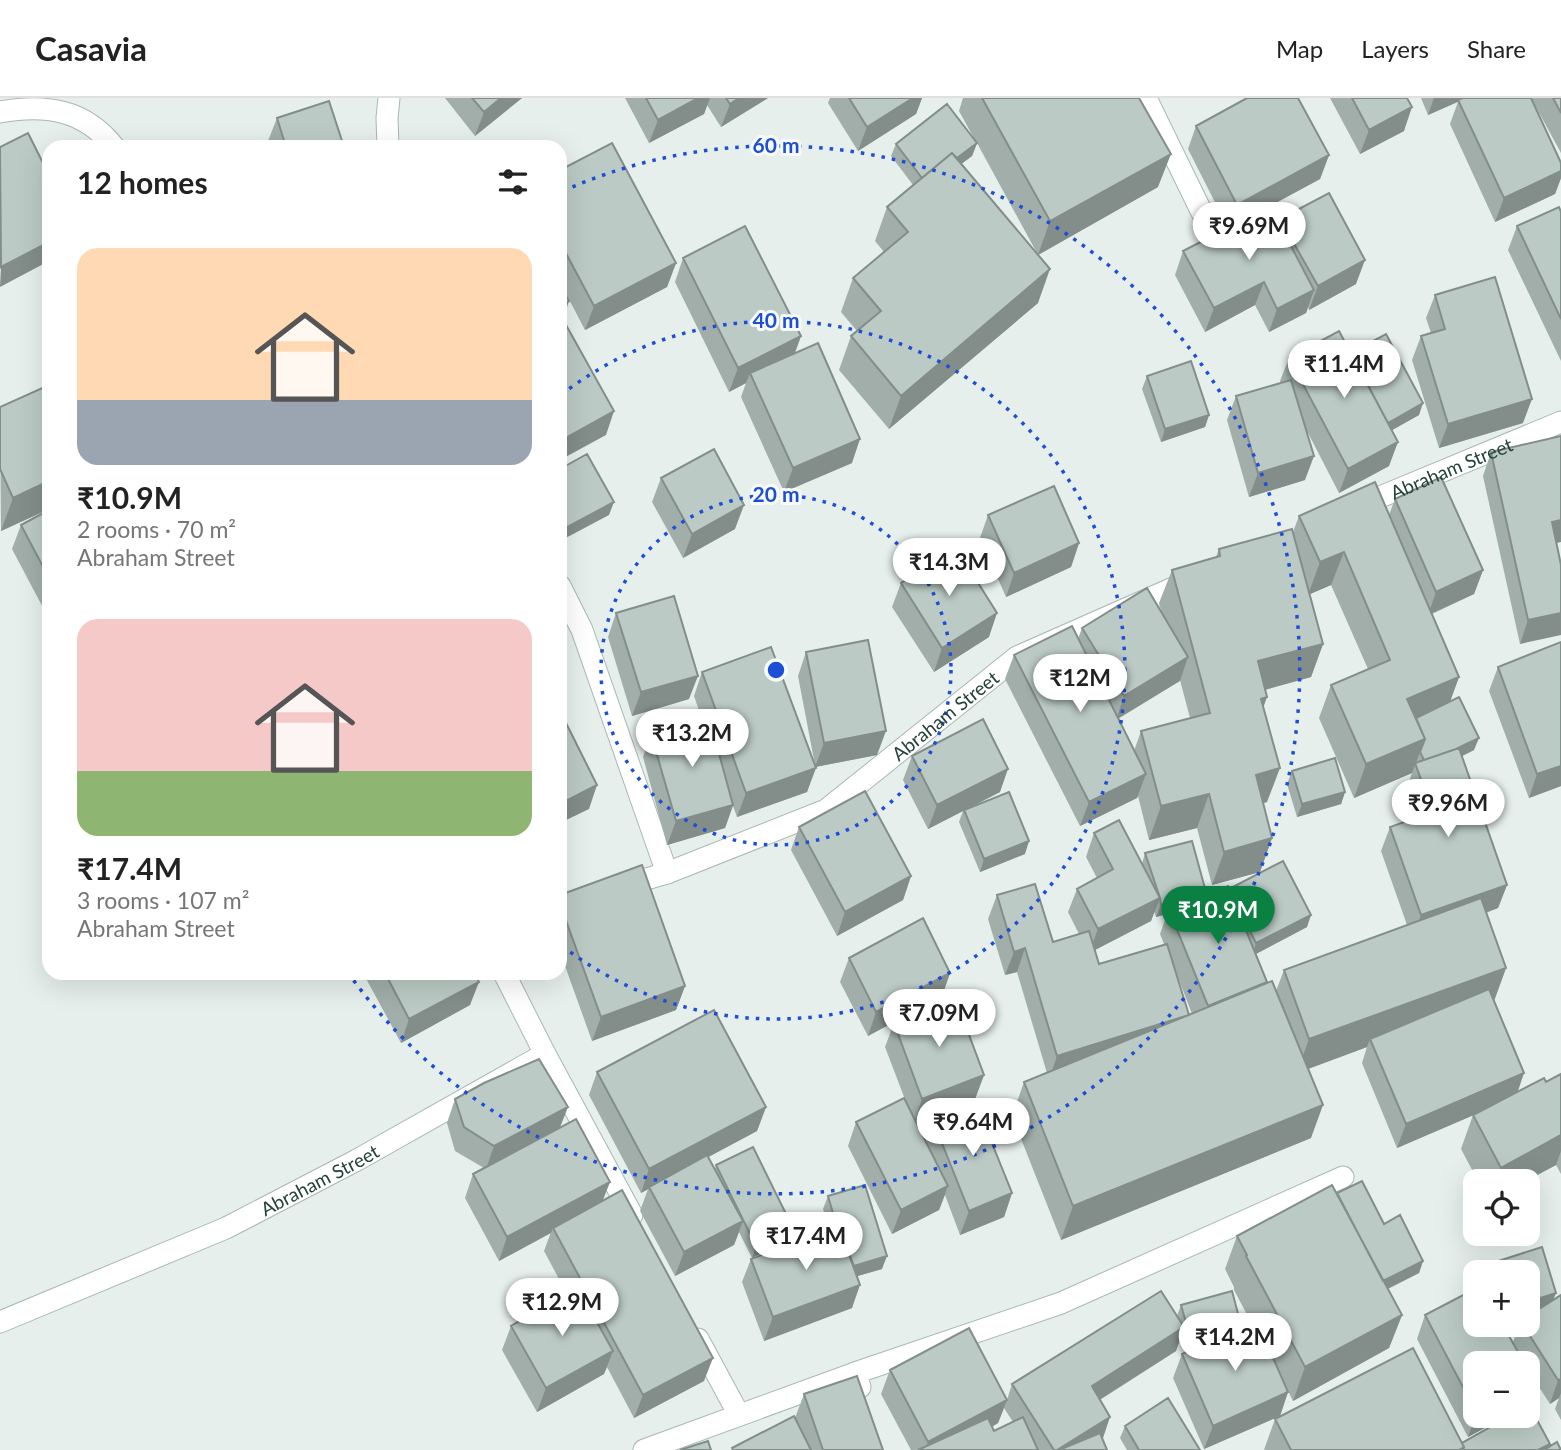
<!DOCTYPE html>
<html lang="en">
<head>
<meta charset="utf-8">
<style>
	:root { --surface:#fff; --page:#f2f2f2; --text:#222; --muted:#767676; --line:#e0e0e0; --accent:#0b8043 }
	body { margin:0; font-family:Lato,sans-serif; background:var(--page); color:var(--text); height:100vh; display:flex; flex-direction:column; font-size:26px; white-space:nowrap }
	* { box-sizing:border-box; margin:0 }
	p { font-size:23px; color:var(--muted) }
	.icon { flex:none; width:38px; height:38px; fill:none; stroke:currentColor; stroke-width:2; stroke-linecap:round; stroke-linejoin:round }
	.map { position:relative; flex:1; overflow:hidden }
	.drawer { position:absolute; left:42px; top:42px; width:525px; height:840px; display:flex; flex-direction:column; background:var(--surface); border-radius:21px; box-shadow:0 7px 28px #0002 }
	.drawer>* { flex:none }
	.tools { position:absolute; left:1463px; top:1071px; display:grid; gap:14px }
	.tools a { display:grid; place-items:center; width:77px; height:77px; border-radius:14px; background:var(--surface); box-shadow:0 7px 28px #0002; font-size:35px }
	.price { position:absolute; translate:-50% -60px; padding:0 16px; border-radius:24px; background:#fff; color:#222; font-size:23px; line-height:46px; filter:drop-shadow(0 2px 4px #0008) }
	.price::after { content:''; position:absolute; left:50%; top:42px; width:21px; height:16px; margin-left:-10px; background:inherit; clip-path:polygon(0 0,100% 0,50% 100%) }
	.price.active { background:var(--accent); color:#fff }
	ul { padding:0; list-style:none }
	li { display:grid; align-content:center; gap:14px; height:371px; padding:0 35px }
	li span { display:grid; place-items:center; height:217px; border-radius:21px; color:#555 }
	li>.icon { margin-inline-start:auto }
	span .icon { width:126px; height:126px; fill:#fffc; stroke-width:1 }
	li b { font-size:30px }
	h2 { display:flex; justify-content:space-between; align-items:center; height:84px; padding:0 35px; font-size:30px }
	header { display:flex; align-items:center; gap:42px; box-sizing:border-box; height:98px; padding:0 35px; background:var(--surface); border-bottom:2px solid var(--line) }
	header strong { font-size:33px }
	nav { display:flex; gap:38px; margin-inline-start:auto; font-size:24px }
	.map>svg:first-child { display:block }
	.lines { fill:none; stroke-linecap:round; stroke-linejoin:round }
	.street-casing { stroke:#a8b8b2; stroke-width:23 }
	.street { stroke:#fff; stroke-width:21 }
	.wall { fill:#a1aea9; fill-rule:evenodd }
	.shaded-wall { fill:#838d89 }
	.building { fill:#bbcac4; stroke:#838d89; stroke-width:2 }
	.ring { fill:none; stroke:#1d4ed8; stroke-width:3.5; stroke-dasharray:3.5 7 }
	.labels { text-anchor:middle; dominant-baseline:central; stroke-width:6; stroke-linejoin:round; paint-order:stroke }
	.street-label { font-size:19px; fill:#24423a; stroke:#f7fbf9 }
	.centre { fill:#1d4ed8; stroke:#f7fbf9; stroke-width:3.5 }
	.ring-label { font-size:21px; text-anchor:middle; font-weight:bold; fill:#1d4ed8; stroke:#f7fbf9; stroke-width:6; stroke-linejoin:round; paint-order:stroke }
</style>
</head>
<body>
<header>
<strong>Casavia</strong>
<nav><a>Map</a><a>Layers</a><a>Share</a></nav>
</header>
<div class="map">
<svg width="1561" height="1352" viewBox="0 0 1561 1352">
	<rect width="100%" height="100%" fill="#e6efeb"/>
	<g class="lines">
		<g class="street-casing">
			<g id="street">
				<path d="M1146 0 1208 127"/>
				<path d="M0 14C45 6 84 11 114 49"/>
				<path d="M388 49 387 20 389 0"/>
				<path id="s1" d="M1356 409 1561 324"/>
				<path d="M560 488 582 532 667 775"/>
				<path id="s2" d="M619 789 667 775 826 712 1017 559 1189 483"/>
				<path d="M545 956 632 1117"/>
				<path id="s3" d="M0 1224 226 1130 357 1062 545 956 504 875"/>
				<path d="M698 1241 739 1317"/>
				<path d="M855 1275 1061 1205 1343 1079"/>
				<path d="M644 1352 855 1275 860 1289"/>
			</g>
		</g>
		<use href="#street" class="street"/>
	</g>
	<path class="wall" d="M445 0H522L475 38Z
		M625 0H768L721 29 707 7 704 16 649 45Z
		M830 0H922L916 16 858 53 828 5Z
		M963 0H1139L1158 89 1038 157 977 45 972 58 961 66 1038 205 889 331 839 272 851 238 857 233 841 214 853 180 884 154 875 143 887 109 913 87 891 58 896 46 976 44 959 13Z
		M1330 0H1407L1404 33 1360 56Z
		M1421 0H1531L1561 65V80L1555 96 1495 124 1450 26 1458 4 1428 17Z
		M1531 0H1561V55Z
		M277 20 344 49H270L268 43Z
		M1196 28 1329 57 1320 81 1270 108 1279 124 1280 121 1356 186 1309 212 1308 209 1306 215 1269 234 1255 207 1205 234 1175 177 1183 153 1228 130 1188 51Z
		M560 72 676 165 667 189 585 232 560 184Z
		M1561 114V263L1508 152 1517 128Z
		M683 160 801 238 795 255 852 365 784 394 741 299 746 285 729 294 675 184Z
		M1435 197 1523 325 1439 350 1412 262 1421 238 1431 235 1426 220Z
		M1351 255 1419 317 1392 332 1389 368 1339 395 1306 331 1305 382 1249 399 1227 322 1236 298 1281 285 1280 283 1289 260Z
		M1147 278 1209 317 1205 329 1161 344 1142 291Z
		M49 287V411L1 433 0 309Z
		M1491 354 1556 445 1561 467 1520 546 1483 378Z
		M661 380 735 431 683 460 652 404Z
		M1395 401 1483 472 1474 496 1432 516 1459 579 1450 603 1474 652 1462 658 1507 787 1498 810 1486 815 1506 870 1494 903 1518 994 1546 984 1561 976V1076L1556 1067 1526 1083H1478L1461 1051 1473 1017 1397 1050 1362 965 1367 949 1308 971 1311 1040 1061 1142 1012 1018 1024 984 1047 975 1017 874 1005 877 988 821 997 797 1053 844 1079 836 1068 814 1077 791 1097 780 1086 759 1094 735 1142 766 1145 755 1204 798 1229 791 1307 829 1256 856 1266 885 1276 893 1284 872 1407 827 1381 753 1390 729 1418 720 1407 689 1412 675 1354 700 1319 620 1331 587 1368 571 1331 487 1310 496 1323 546 1311 579 1265 592 1263 611 1267 704 1263 705 1272 740 1260 774 1212 787 1197 730 1149 742 1138 698 1137 700 1080 728 1005 581 1014 557 1078 541 1082 530 1162 516 1159 505 1172 472 1216 459 1219 451 1293 434 1299 418 1389 417ZM1180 582 1190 620 1141 633 1134 653 1118 620ZM1154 813 1156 819 1167 816 1160 836 1164 846 1099 866 1095 852 1151 823ZM1176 874 1192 916 1189 917Z
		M49 412V521L12 451 21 427Z
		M988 417 1079 445 1071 469 1006 499 980 440Z
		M901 485 989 539 934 574 892 509Z
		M616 515 689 601 632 618 608 539Z
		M806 554 877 657 815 669 807 694 737 719 733 708 725 730 667 747 643 659 651 636 702 621 694 598 702 574 815 667 798 578Z
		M1498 569 1561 688 1529 700 1489 593Z
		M912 658 1000 694 971 709 1025 756 980 774 959 724 963 713 928 731 903 682Z
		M1292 673 1345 694 1341 706 1297 719 1287 686Z
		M799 729 911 778 903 802 837 838 791 752Z
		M560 797 685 888 676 912 592 943 560 854Z
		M849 860 950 875 942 898 868 938 840 884Z
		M363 875H474L470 907 401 945Z
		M894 925 984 977 975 1001 916 1024 926 1045 934 1025 1012 1095 1004 1119 960 1137 945 1097 939 1112 892 1136 848 1048 856 1024 906 1004 885 949Z
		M597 974 766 1009 757 1033 708 1059 715 1071 716 1067 793 1130 788 1142 752 1160 739 1134 734 1147 675 1178 640 1113 648 1091 641 1095 589 997Z
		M455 1001 560 1029 603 1103 704 1283 634 1320 607 1269 604 1276 537 1314 502 1252 511 1228 567 1196 544 1153 551 1134 499 1163 465 1100 473 1076 484 1070 455 1053 447 1025Z
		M1337 1096 1384 1126 1423 1163 1419 1175 1388 1191 1402 1217 1389 1250 1293 1303 1288 1293V1294L1280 1318 1204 1351 1173 1280 1182 1256 1201 1248 1186 1252 1182 1236 1176 1253 1100 1302 1102 1341 1107 1352H911L881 1296 890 1272 1007 1302 1012 1286 1177 1218 1181 1207 1239 1231 1252 1226 1234 1192V1189L1225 1171 1237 1138ZM1004 1310 1013 1324 994 1333 992 1329 998 1325Z
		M828 1098 882 1171 857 1178 852 1210 764 1243 742 1184 751 1161 830 1132 823 1111Z
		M1542 1149 1556 1195 1553 1202 1561 1197V1322L1555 1311 1559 1300 1550 1306 1528 1272V1265H1475V1318H1507L1468 1339 1417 1241 1425 1217 1475 1191 1472 1182 1475 1175V1227H1503L1513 1244 1519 1227H1528V1218L1540 1211 1528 1215V1174H1475L1477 1170Z
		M804 1296 883 1352H732V1350L795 1320Z
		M1275 1321 1462 1345 1550 1346 1548 1350 1561 1352H1264Z
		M1125 1328 1200 1352H1127L1120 1340Z"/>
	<path class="shaded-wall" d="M501 0H522L475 38 484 14Z
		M698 0H710L704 16 649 45 658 22Z
		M739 0H768L721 29 730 6Z
		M913 0H922L916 16 858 53 867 29Z
		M1434 0H1466L1428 17Z
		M1412 9 1404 33 1360 56 1369 32Z
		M977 45 972 58 920 97 925 84Z
		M1171 56 1158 89 1038 157 1050 123Z
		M1329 57 1320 81 1229 130 1237 107Z
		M1561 73V80L1555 96 1495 124 1504 100Z
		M49 144V163L0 189 1 169Z
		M1365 162 1356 186 1309 212 1318 188Z
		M676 165 667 189 585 232 594 208Z
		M1050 171 1038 205 889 331 901 298Z
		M1264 184 1255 207 1205 234 1214 210Z
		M1314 192 1306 215 1269 234 1277 211Z
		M569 203 561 227H560V208Z
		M801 238 792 262 750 275 746 285 729 294 738 270Z
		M1532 301 1523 325 1439 350 1448 326Z
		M1423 305 1419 317 1378 340 1383 327Z
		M614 313 606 337 560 362V343Z
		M1209 317 1205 329 1161 344 1165 331Z
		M860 341 852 365 784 394 793 370Z
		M1398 344 1389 368 1339 395 1348 371Z
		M1314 358 1305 382 1249 399 1258 375Z
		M49 383V411L1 433 13 400Z
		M614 404 609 417 560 443V433Z
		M744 407 735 431 683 460 692 436Z
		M1561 422V444L1543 448 1552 424Z
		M1079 445 1071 469 1006 499 1014 475Z
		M1344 454 1331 487 1308 497 1320 464Z
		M1483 472 1474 496 1428 517 1436 494Z
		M997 515 989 539 934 574 942 550Z
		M1561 515V537L1520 546 1528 522Z
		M1323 546 1311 579 1246 597 1258 563Z
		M1188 559 1180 583 1116 622 1124 598Z
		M698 578 689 601 632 618 641 594Z
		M1459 579 1447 612 1408 629 1407 601Z
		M1267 599 1255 633 1261 601Z
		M886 633 877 657 815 669 824 645Z
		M1479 640 1474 652 1422 678 1426 666Z
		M1425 641 1412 675 1354 700 1366 666Z
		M1561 668V688L1529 700 1537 676Z
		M816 670 807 694 737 719 746 695Z
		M1280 670 1267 704 1244 711 1256 677Z
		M1008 671 1000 694 928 731 937 707Z
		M1146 676 1137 700 1080 728 1089 704Z
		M597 687 589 711 560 725V706Z
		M1345 694 1341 706 1297 719 1302 706Z
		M1209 696 1197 730 1149 742 1161 708Z
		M733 707 725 730 667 747 676 723Z
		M1272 740 1260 774 1212 787 1224 754Z
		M1029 743 1025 756 980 774 984 761Z
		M911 778 903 802 837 838 845 814Z
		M1507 787 1498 810 1412 841 1421 817Z
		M1206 794 1201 807 1169 812 1167 816 1156 819 1161 807Z
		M1160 800 1151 823 1089 855 1098 831Z
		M1311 817 1307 829 1252 858 1256 845Z
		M1025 850 1017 874 1005 877 1014 854Z
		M1506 870 1494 903 1370 941 1367 949 1297 975 1309 941Z
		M950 875 942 898 868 938 876 914Z
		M479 884 470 907 401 945 409 921Z
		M1267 884 1258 908 1199 932 1208 908Z
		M685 888 676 912 592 943 601 919Z
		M1189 918 1049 982 1057 958Z
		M1524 975 1516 999 1397 1050 1406 1026Z
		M984 977 975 1001 914 1025 922 1001Z
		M1323 1007 1311 1040 1061 1142 1073 1108Z
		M568 1009 559 1032 486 1071 494 1048Z
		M766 1009 757 1033 641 1095 649 1071Z
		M1561 1037V1053L1556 1067 1526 1083H1497L1501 1070Z
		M610 1084 601 1107 553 1130 551 1135 499 1163 507 1139Z
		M948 1088 939 1112 892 1136 901 1112Z
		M1012 1095 1004 1119 960 1137 969 1113Z
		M743 1123 734 1147 675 1178 684 1154Z
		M793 1130 788 1142 752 1160 756 1148Z
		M887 1158 882 1171 844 1182 849 1170Z
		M1423 1163 1419 1175 1377 1196 1382 1184Z
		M860 1187 852 1210 764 1243 773 1219Z
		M1556 1195 1551 1207 1528 1215V1204Z
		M1402 1217 1389 1250 1293 1303 1305 1269Z
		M1241 1227 1236 1239 1186 1252 1190 1239Z
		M1184 1229 1176 1253 1083 1312 1092 1288Z
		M613 1253 604 1276 537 1314 546 1290Z
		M713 1260 704 1283 634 1320 643 1297Z
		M1561 1281V1295L1559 1300 1550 1306 1558 1282Z
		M1534 1284 1528 1301V1287Z
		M1288 1294 1280 1318 1204 1351 1213 1328Z
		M1007 1302 998 1325 949 1352H925L928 1344Z
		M1476 1318H1507L1468 1339Z
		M1110 1319 1102 1343 1087 1352H1057Z
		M1550 1346 1547 1352H1538Z"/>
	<path class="building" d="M472 0H501L484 14Z
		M646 0H698L658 22Z
		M726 0H739L730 6Z
		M849 0H913L867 29Z
		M982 0H1139L1171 56 1050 123Z
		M1247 0H1298L1329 57 1237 107 1196 28Z
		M1352 0H1407L1412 9 1369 32Z
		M1463 0H1531L1561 65V73L1504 100 1458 2Z
		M1553 0H1561V15Z
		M329 3 344 49H286L277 20Z
		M947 6 977 45 957 60 952 55 922 80 896 46Z
		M28 35 49 77V144L1 169 0 49Z
		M612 45 676 165 594 208 560 144V72Z
		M952 55 1050 171 901 298 851 238 881 213 853 180 908 134 887 109Z
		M1329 95 1365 162 1318 188 1280 121Z
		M1270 108 1314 192 1277 211 1264 184 1214 210 1183 153Z
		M1559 109 1561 114V221L1517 128Z
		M745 128 801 238 738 270 683 160Z
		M1495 179 1532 301 1448 326 1421 238 1445 231 1435 197Z
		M560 186 569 203 560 208Z
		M561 218 614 313 560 343V219Z
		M1339 233 1398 344 1348 371 1289 260Z
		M1386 236 1423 305 1388 325 1351 255Z
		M818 245 860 341 793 370 750 275Z
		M1191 263 1209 317 1165 331 1147 278Z
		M1291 282 1314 358 1258 375 1236 298Z
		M49 287V383L13 400 0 371V309Z
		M1561 338V422L1552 424 1561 467V515L1528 522 1491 354Z
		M714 351 744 407 692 436 661 380Z
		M587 356 614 404 560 433V371Z
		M1441 379 1483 472 1436 494 1395 401Z
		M1375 384 1459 579 1407 601 1425 641 1366 666 1331 587 1390 562 1344 454 1320 464 1299 418Z
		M1054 388 1079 445 1014 475 988 417Z
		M49 412V480L21 427Z
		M1292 431 1323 546 1258 563 1267 599 1261 601 1280 670 1256 677 1272 740 1224 754 1209 696 1161 708 1141 633 1210 615 1172 472 1220 458 1219 451Z
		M956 450 997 515 942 550 901 485Z
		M1147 490 1188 559 1124 598 1082 530Z
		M674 498 698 578 641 594 616 515Z
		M1072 528 1146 676 1089 704 1014 557Z
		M868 542 886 633 824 645 806 554Z
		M1561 544V668L1537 676 1498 569Z
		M771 549 816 670 746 695 702 574Z
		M1459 599 1479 640 1456 651 1424 662 1420 654 1425 641 1416 620Z
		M560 613 597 687 560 706Z
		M709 619 733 707 676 723 651 636Z
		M983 621 1008 671 937 707 912 658Z
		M1459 650 1507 787 1421 817 1390 729 1433 714 1415 665Z
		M1335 660 1345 694 1302 706 1292 673Z
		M865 693 911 778 845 814 799 729Z
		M1009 694 1029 743 984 761 964 712Z
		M1119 722 1160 800 1098 831 1077 791 1113 771 1094 735Z
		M1192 743 1206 794 1161 807 1160 800 1145 755Z
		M1283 763 1311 817 1256 845 1234 802 1229 791Z
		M642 767 685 888 601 919 560 806V797Z
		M1035 786 1053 844 1089 833 1099 866 1167 846 1189 917 1057 958 1025 850 1014 854 997 797Z
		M1228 788 1267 884 1208 908 1169 812Z
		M1481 800 1506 870 1309 941 1284 872Z
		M923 820 950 875 876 914 849 860Z
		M385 875H474L479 884 409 921Z
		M1272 883 1323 1007 1073 1108 1024 984Z
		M1489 891 1524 975 1406 1026 1370 941Z
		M956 902 984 977 922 1001 894 925Z
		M714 912 766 1009 649 1071 597 974Z
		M539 961 568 1009 494 1048 464 1029 455 1001 484 985Z
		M1561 976V1037L1501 1070 1473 1017 1544 980 1546 984Z
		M904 1000 948 1088 901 1112 856 1024Z
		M977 1008 1012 1095 969 1113 934 1025Z
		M576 1021 610 1084 507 1139 473 1076Z
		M753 1049 793 1130 756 1148 716 1067Z
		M707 1057 743 1123 684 1154 649 1089Z
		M1362 1083 1384 1126 1400 1117 1423 1163 1383 1183 1337 1095Z
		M865 1087 887 1158 854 1168 839 1129H837L828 1098Z
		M1332 1087 1402 1217 1305 1269 1246 1158 1247 1157 1237 1138Z
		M622 1092 713 1260 643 1297 553 1130Z
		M839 1129 860 1187 773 1219 751 1161Z
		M1542 1149 1556 1195 1528 1204V1174H1478L1477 1170Z
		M578 1190 613 1253 546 1290 511 1228Z
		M1475 1191V1227H1503L1524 1265H1475V1312L1425 1217Z
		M1161 1193 1184 1229 1092 1288 1110 1319 1057 1352H1054L1012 1286Z
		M1232 1193 1241 1227 1190 1239 1181 1207Z
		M1561 1197V1281L1558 1282 1523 1227H1528V1218Z
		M1257 1223 1288 1294 1213 1328 1182 1256Z
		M969 1230 1007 1302 928 1344 890 1272Z
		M1413 1250 1464 1349 1459 1352H1291L1275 1321Z
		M1528 1273 1534 1284 1528 1287Z
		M857 1278 883 1352H823L804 1296Z
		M1168 1300 1200 1352H1139L1125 1328Z
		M1529 1307 1550 1346 1538 1352H1463L1464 1349 1462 1345 1510 1318H1528Z
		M794 1318 811 1352H733L732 1350Z
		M1023 1319 1038 1352H918L988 1320 994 1333Z
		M1100 1335 1107 1352H1059Z
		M708 1343 711 1352H680Z
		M1557 1344 1561 1352H1544Z"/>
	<g class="ring">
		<circle cx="776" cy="572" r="175"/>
		<path d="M561 297A349 349 0 1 1 561 847"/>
		<path d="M563 93A524 524 0 1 1 349 876"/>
	</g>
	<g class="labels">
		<g class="street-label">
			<text stroke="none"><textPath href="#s1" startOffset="103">Abraham Street</textPath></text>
			<text stroke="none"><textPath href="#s2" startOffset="373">Abraham Street</textPath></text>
			<text stroke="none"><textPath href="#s3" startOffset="350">Abraham Street</textPath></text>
		</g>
	</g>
	<circle cx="776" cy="572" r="10" class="centre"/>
	<g class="ring-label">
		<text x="776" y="55">60 m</text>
		<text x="776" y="230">40 m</text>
		<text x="776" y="404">20 m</text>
	</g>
</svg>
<div class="tools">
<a><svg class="icon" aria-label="locate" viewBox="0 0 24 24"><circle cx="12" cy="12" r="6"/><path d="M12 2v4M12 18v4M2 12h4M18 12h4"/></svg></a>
<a>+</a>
<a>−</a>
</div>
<b class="price" style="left:1249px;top:164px">₹9.69M</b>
<b class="price" style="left:1344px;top:302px">₹11.4M</b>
<b class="price" style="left:949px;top:500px">₹14.3M</b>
<b class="price" style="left:1080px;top:616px">₹12M</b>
<b class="price" style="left:692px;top:671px">₹13.2M</b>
<b class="price" style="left:1448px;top:741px">₹9.96M</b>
<b class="price active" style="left:1218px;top:848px">₹10.9M</b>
<b class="price" style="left:939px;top:951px">₹7.09M</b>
<b class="price" style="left:973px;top:1060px">₹9.64M</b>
<b class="price" style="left:806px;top:1174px">₹17.4M</b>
<b class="price" style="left:562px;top:1240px">₹12.9M</b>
<b class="price" style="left:1235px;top:1275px">₹14.2M</b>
<section class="drawer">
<h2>12 homes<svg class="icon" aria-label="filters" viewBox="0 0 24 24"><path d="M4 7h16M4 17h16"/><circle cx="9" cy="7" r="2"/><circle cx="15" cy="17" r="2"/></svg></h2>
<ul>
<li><span style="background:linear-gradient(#ffd9b3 70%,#9aa5b1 0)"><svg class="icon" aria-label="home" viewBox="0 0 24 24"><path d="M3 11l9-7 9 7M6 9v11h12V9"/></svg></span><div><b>₹10.9M</b><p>2 rooms · 70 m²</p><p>Abraham Street</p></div></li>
<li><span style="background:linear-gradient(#f6c9c9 70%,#8fb573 0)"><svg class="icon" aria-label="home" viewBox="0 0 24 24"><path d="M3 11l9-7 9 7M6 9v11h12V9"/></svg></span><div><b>₹17.4M</b><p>3 rooms · 107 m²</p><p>Abraham Street</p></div></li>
</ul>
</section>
</div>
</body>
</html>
